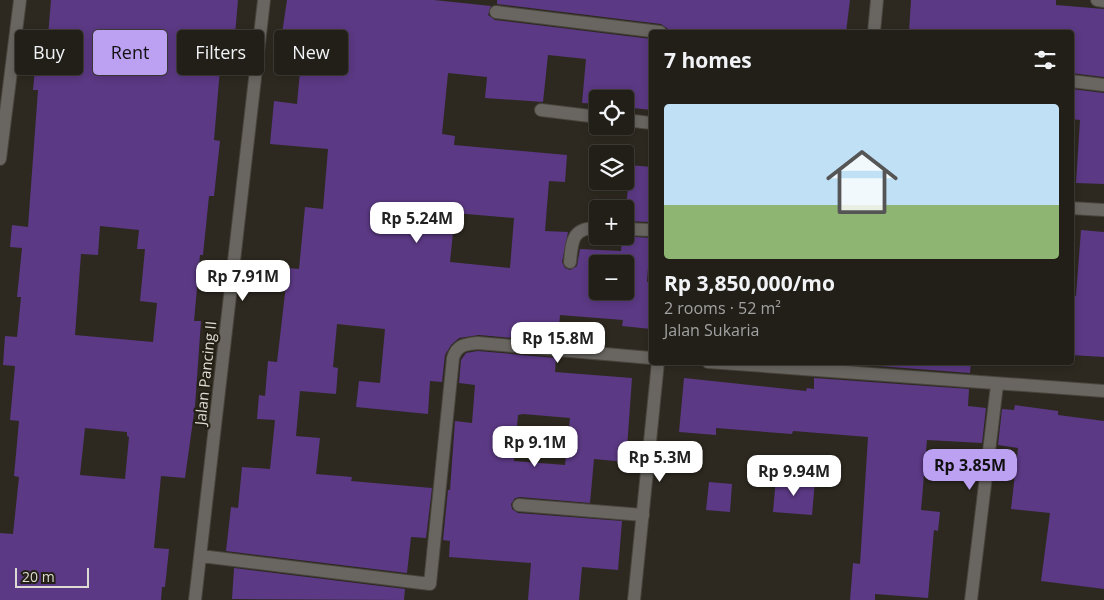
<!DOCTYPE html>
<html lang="en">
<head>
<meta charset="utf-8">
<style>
	:root { --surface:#221f18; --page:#2a2721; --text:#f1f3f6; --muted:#a2a2a2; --line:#3f3d37; --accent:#bca0f2 }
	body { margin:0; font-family:"Open Sans",sans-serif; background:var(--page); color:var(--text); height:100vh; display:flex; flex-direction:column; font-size:19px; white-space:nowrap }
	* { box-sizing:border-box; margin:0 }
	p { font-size:16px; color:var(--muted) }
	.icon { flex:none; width:28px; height:28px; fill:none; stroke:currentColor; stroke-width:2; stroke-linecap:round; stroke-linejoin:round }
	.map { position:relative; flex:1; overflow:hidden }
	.side { position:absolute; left:649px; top:30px; width:425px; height:335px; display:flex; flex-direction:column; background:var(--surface); border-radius:5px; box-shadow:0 2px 8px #0003,0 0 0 1px var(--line) }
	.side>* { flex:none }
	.guide { position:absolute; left:15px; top:30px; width:475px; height:45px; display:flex; gap:10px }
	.buttons { position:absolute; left:589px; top:90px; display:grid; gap:10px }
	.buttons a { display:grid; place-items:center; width:45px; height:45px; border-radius:5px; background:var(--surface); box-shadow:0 2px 8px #0003,0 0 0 1px var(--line); font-size:25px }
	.scale { position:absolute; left:15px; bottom:12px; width:74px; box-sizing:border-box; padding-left:5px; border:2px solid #dedbd5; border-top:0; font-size:14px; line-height:18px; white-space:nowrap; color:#dedbd5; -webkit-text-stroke:4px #242016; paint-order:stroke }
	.price { position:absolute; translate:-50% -42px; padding:0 11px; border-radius:10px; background:#fff; color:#222; font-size:16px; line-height:32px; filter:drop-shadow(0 1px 2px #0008) }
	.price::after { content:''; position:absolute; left:50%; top:30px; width:15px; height:11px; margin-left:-8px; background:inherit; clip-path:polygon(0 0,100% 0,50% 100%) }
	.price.on { background:var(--accent); color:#111 }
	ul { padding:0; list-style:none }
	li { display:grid; align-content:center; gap:10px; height:265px; padding:0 15px }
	li span { display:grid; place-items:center; height:155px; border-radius:5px; color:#555 }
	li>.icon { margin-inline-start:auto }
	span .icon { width:90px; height:90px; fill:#fffc; stroke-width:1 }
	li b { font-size:21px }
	h2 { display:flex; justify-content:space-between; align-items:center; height:60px; padding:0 15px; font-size:21px }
	.pill { padding:0 18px; border-radius:5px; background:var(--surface); box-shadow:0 2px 8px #0003,0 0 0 1px var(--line); font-size:18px; line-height:45px }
	.pill.on { background:var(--accent); color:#111 }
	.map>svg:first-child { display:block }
	.building { fill:#5b3984; fill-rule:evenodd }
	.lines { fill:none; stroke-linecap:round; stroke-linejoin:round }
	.lane-casing { stroke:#49453d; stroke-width:14 }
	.street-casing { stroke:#49453d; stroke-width:14 }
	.lane { stroke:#696661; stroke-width:12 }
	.street { stroke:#696661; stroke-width:12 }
	.labels { text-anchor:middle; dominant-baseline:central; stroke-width:4.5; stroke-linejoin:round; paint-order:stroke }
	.street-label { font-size:15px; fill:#dedbd5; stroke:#242016 }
</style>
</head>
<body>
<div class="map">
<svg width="1104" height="600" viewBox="0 0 1104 600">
	<rect width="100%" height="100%" fill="#2d2920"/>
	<path class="building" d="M51 0H238L235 35 225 34 220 69 214 140 220 141 214 196H209L203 255H200L194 321H201L195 406 185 478 161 476 154 548 169 549 165 587H162L161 600H0V533L13 534 19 477 14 476 19 421 10 420 15 366 3 365 5 336 17 337 21 297H17L22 248 10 247 12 225 28 227 38 90H33L36 59 46 60ZM100 226 139 230 137 249H145L140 301 157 303 153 342 75 335 81 254 98 255ZM85 428 127 432V436L129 437 125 479 80 475Z
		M287 0H434L491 6 488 15 495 20 651 39V110L625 107V99H598V104L582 103 586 59 548 55 543 102 485 98 487 77 448 73 442 134 455 136 454 145 567 155 565 182 549 181 545 231 568 232 562 262 565 268 570 270 577 266 580 249 621 251 622 236 650 238 647 282H651V329L622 326 623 320 560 315 558 342 479 335 459 338 451 345 445 355 442 382 430 381 428 414 356 407 359 381 380 383 385 329 337 324 333 367 338 368 336 394 300 391 296 436 320 438 316 474 352 477 351 481 432 488 426 538 411 537 407 573 226 551 231 507 238 508 242 467 270 469 275 420 257 419 259 395 265 396 268 361 277 362 288 268 299 269 305 207 323 209 328 149 270 144 274 101 297 104 302 49 280 47ZM455 213 514 218 510 268 450 262ZM598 264H625V291H598Z
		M497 0H850L846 32H702L668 29 661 24 497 4Z
		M911 0H1056V5L1104 9V77L1071 73V32L995 30V32H909Z
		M1071 89 1104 93V184L1076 183 1080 120 1071 119Z
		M630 165 651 167V222L625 221Z
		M1081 230 1104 232V357L1071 355V295L1076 296Z
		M478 351 556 358 555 372 632 378 626 462 594 459 590 503 520 497 515 498 511 504 512 509 518 513 622 521 618 570 582 567 579 600H528L531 563 449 557 450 541 443 540 448 490H450L455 421 472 423 475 385 459 383 461 360 466 353ZM523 414 570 418 565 465 514 461 518 415Z
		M826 362H971L970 373Z
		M684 378 806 391 807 388 814 389V378L969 389 968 406 986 408 982 443 927 440 921 510 940 512 938 531 934 530 928 598 875 594V600H850L853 563 860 564 868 437 793 431 792 434 716 428V435L679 432Z
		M1015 405 1058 411V415L1104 421V589L1041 581 1050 513 1011 509 1018 448 998 445 1002 409 1014 410Z
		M776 478 815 481 812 515 773 512Z
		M709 482 732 484 730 512 706 510Z
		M234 568 405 589 404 600 232 599Z"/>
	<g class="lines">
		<g class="lane-casing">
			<path id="lane" d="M519 505 643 515"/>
		</g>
		<g class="street-casing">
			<path id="street" d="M1097 0 1104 1
				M496 12 660 32
				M874 32 877 0
				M1071 81 1104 85
				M541 110 598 117
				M625 120 651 123
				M0 159 20 0
				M1071 208 1104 210
				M625 229 651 230
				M570 262C572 241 572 227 598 228
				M708 362 1104 391
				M201 556 430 584 453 358C457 345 465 344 478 343L651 358
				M195 600 264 0
				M634 600 658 362
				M971 600 997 385"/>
		</g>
		<use href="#lane" class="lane"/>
		<use href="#street" class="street"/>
	</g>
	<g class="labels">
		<g class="street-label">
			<text transform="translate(205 373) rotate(-84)">Jalan Pancing II</text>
		</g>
	</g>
</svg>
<div class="buttons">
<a><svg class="icon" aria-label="locate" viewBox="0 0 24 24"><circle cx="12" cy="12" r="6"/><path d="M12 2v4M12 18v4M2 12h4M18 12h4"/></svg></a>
<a><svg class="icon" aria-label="layers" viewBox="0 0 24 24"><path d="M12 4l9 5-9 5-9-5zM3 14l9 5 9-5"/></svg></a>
<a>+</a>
<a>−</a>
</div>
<div class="scale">20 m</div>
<b class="price" style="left:417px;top:244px">Rp 5.24M</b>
<b class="price" style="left:243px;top:302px">Rp 7.91M</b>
<b class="price" style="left:558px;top:364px">Rp 15.8M</b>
<b class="price" style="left:535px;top:468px">Rp 9.1M</b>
<b class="price" style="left:660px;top:483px">Rp 5.3M</b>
<b class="price on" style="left:970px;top:491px">Rp 3.85M</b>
<b class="price" style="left:794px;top:497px">Rp 9.94M</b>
<div class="guide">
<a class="pill">Buy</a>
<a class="pill on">Rent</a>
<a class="pill">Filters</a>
<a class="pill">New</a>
</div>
<section class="side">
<h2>7 homes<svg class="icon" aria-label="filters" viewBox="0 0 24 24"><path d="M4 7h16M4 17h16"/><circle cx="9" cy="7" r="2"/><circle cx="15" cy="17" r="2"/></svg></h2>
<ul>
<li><span style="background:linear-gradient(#bfe0f5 65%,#8fb573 0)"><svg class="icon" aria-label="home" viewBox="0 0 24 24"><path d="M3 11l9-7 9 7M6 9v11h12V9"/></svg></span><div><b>Rp 3,850,000/mo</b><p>2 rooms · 52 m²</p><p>Jalan Sukaria</p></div></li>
</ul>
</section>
</div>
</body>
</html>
